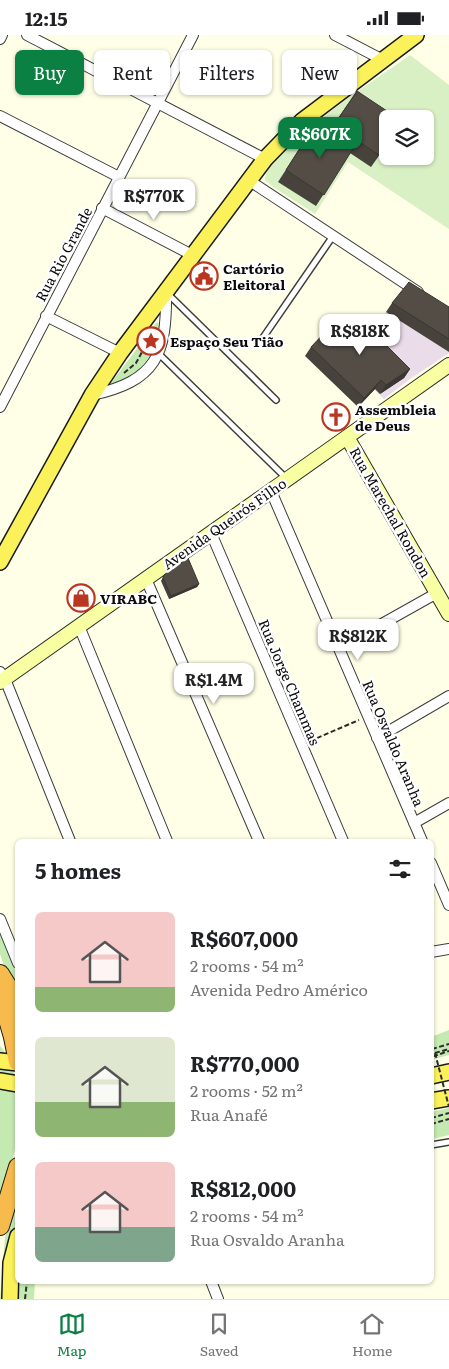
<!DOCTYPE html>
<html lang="en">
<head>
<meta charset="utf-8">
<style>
	:root { --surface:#fff; --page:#f6f6f6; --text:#202124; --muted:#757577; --line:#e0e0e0; --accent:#0b8043 }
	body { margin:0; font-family:Literata,serif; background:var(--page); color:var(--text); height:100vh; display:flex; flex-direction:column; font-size:19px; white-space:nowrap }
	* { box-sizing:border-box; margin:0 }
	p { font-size:16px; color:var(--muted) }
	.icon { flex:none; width:28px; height:28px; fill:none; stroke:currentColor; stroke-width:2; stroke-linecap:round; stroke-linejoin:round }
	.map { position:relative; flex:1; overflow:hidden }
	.sheet { position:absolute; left:15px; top:804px; width:419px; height:445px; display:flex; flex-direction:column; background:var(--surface); border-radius:8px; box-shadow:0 1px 4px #0004 }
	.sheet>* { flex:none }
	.hud { position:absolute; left:15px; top:15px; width:420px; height:45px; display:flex; gap:10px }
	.controls { position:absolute; left:379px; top:75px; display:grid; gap:10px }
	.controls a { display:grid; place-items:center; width:55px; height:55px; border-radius:8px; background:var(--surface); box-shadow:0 1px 4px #0004; font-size:25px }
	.price { position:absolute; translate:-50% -42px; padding:0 11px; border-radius:10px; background:#fff; color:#222; font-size:16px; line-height:32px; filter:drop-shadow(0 1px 2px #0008) }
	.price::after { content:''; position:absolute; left:50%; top:30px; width:15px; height:11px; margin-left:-8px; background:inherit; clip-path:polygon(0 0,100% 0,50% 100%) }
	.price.selected { background:var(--accent); color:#fff }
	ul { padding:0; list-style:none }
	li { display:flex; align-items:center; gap:15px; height:125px; padding:0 20px }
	li span { display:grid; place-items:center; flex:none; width:140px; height:100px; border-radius:8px; color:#555 }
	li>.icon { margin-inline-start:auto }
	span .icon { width:60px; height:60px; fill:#fffc; stroke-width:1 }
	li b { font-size:21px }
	h2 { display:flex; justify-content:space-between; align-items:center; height:60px; padding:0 20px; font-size:21px }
	.tag { padding:0 18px; border-radius:8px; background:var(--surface); box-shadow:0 1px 4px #0004; font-size:18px; line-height:45px }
	.tag.selected { background:var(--accent); color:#fff }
	.status { display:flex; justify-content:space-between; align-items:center; height:35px; padding:0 25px; background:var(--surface); direction:ltr }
	.status svg { height:14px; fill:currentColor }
	.tabs { display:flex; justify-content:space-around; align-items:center; height:70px; border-top:1px solid var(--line); background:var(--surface); font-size:14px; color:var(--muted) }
	.tabs a { display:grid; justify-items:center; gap:2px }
	.tabs .selected { color:var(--accent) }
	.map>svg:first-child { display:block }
	.industrial { fill:#eadde9 }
	.green { fill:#c4e9b1 }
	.pitch { fill:#d8f0c3; fill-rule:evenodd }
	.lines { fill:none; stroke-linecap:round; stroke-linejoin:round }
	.lane-casing { stroke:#3d3d3d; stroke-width:8 }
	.street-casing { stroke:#3d3d3d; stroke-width:12 }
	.secondary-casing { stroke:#2c2c2c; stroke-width:16 }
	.primary-casing { stroke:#1b1b1b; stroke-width:18 }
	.highway-casing { stroke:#1b1b1b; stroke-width:20 }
	.path { stroke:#2c2c2c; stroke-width:2; stroke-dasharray:5 2.5; stroke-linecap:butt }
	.lane { stroke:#fff; stroke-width:5 }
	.street { stroke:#fff; stroke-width:10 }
	.secondary { stroke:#f8ffa2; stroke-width:14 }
	.primary { stroke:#fbf25b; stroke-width:15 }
	.highway { stroke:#f7ba4d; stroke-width:18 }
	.path-bridge { stroke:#2c2c2c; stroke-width:2; stroke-dasharray:5 2.5; stroke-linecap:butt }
	.wall { fill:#47423c }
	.shaded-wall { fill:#3a3631 }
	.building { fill:#534d46; stroke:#3a3631 }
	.labels { text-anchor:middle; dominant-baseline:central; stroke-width:5; stroke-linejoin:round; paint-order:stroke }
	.street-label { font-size:14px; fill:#0a0a0a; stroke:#fff }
	.poi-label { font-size:14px; font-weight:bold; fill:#0a0a0a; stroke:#fff; text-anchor:start }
</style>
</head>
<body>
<div class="status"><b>12:15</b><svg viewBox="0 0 49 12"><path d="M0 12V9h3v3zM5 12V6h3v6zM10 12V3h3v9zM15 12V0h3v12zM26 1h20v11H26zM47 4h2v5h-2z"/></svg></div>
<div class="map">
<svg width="449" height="1264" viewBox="0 0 449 1264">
	<rect width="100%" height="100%" fill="#ffffe7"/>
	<path class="industrial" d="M386 277 449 317V318L410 344 384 364 322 303 344 289 364 304Z"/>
	<path class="green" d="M157 287 160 290C152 324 144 336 112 350L111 348Z
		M0 897 17 940V959L8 942 0 919Z
		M449 995V1020L431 1025V1002Z
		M0 1011C19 1031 20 1075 17 1101 15 1122 6 1144 0 1164Z
		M449 1073V1100L433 1104 431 1103V1077Z
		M17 1156V1188L9 1210 2 1250V1264H0L5 1203Z
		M18 1246H35L34 1264H15Z"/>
	<path class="pitch" d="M410 20 449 50V194L348 127 315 179 272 151 265 145C266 115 384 39 410 20ZM388 84H425V121H388Z"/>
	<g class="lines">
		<g class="lane-casing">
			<path id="lane" d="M167 258 276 365
				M260 307 333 201
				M158 318 287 444
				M431 1110 449 1107"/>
		</g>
		<g class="street-casing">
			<path id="street" d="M27 0 265 124
				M335 0 383 25
				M0 4 2 0
				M0 81 119 142
				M250 146 418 257
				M102 173 194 221
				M46 281 120 318
				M92 360C156 346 167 320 166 257
				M0 372 193 0
				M271 456 422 806
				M211 498 343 806
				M146 544 259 806
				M79 591 167 806
				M339 613 437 558
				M0 637 5 644 70 806
				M377 703 449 661
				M414 788 449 768
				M431 828 449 870
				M0 884 18 928
				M431 917 449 914
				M211 1246 218 1264"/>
		</g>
		<g class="secondary-casing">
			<path id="secondary" d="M347 402 449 579
				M0 647 449 330"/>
		</g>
		<g class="primary-casing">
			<path id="primary" d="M0 527 92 360 120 318 265 124 302 86 416 0
				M0 1026 18 1028
				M431 1041 449 1037
				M0 1046 18 1049
				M431 1066 449 1063
				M10 1264 11 1228 18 1201"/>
		</g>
		<g class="highway-casing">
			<path id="highway" d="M0 939 18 968
				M0 957 13 1002 18 1027
				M0 1191 18 1132"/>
		</g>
		<path class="path" d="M124 338 136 328 153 297
			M310 706 359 685
			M431 1013 434 1021 449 1016
			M432 1014 449 1009
			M435 1018 449 1014
			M431 1083 449 1078
			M431 1089 449 1084
			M25 1264 27 1246"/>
		<use href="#lane" class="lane"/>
		<use href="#street" class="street"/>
		<use href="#secondary" class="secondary"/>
		<use href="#primary" class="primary"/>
		<use href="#highway" class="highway"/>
		<path class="path-bridge" d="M435 1018 449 1072"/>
	</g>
	<path class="wall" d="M357 56 388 108 371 132 350 118 316 171 278 147 316 88 329 96Z
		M392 268 449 272V317L386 277Z
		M333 299 410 334 404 343 380 359 375 354 358 372 305 321 311 312Z
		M164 540 199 549 197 552 169 564 161 546Z"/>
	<path class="shaded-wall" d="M410 334 404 343 380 359 386 350Z
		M381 345 375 354 358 372 364 363Z
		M199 549 197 552 169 564 171 561Z"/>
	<path class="building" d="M357 56 399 84H388V108L379 120 334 90Z
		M316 88 354 112 324 160 286 135Z
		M409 247 449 272V304L392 268Z
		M351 280 371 295 410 334 386 350 381 345 364 363 311 312 328 294 333 299Z
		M188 523 199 549 171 561 163 543 164 540Z"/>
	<defs>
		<g id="civic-ring" transform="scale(1.4375)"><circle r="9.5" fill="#fff" stroke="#bb3621" stroke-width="1.5"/><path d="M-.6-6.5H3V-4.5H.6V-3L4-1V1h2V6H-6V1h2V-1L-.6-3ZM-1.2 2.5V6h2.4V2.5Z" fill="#bb3621"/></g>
		<g id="sight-ring" transform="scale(1.4375)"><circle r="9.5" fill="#fff" stroke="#bb3621" stroke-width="1.5"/><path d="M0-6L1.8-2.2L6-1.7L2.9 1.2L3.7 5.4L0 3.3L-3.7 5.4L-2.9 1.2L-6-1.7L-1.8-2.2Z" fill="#bb3621"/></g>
		<g id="church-ring" transform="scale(1.4375)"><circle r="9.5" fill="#fff" stroke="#bb3621" stroke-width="1.5"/><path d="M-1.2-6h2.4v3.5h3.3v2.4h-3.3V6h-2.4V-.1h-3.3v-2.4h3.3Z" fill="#bb3621"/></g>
		<g id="shop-ring" transform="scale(1.4375)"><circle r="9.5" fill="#fff" stroke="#bb3621" stroke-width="1.5"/><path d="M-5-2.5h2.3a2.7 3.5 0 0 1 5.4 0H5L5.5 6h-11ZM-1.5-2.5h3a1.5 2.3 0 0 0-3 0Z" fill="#bb3621"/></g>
	</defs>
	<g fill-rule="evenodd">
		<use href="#civic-ring" x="204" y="241"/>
		<use href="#sight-ring" x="151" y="306"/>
		<use href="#church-ring" x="336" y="382"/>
		<use href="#shop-ring" x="81" y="563"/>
	</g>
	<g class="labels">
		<g class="street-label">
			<text transform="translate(63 219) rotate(-62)">Rua Rio Grande</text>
			<text transform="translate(391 477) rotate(60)">Rua Marechal Rondon</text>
			<text transform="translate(224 488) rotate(-35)">Avenida Queirós Filho</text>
			<text transform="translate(290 647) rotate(67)">Rua Jorge Chammas</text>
			<text transform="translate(394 708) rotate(67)">Rua Osvaldo Aranha</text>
		</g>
		<g class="poi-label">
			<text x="223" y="233">Cartório<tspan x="223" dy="16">Eleitoral</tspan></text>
			<text x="170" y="306">Espaço Seu Tião</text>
			<text x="355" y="374">Assembleia<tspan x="355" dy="16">de Deus</tspan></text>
			<text x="100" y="563">VIRABC</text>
		</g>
	</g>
</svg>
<div class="controls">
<a><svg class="icon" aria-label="layers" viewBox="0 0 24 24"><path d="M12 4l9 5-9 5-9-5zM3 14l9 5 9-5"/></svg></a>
</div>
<b class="price selected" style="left:320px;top:124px">R$607K</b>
<b class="price" style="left:154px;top:186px">R$770K</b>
<b class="price" style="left:360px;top:321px">R$818K</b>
<b class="price" style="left:358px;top:626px">R$812K</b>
<b class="price" style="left:214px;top:670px">R$1.4M</b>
<div class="hud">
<a class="tag selected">Buy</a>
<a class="tag">Rent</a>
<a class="tag">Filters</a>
<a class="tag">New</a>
</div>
<section class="sheet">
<h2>5 homes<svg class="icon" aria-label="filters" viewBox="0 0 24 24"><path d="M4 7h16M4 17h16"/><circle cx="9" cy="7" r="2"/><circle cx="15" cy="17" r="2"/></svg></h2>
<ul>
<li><span style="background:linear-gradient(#f6c9c9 75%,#8fb573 0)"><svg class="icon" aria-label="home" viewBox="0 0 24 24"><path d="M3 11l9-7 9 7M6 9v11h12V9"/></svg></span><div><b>R$607,000</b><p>2 rooms · 54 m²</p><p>Avenida Pedro Américo</p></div></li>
<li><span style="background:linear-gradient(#dfe7d0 65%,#8fb573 0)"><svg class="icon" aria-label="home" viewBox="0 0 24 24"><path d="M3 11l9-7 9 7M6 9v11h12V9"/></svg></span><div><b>R$770,000</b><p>2 rooms · 52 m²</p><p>Rua Anafé</p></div></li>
<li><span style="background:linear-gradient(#f6c9c9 65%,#7fa58c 0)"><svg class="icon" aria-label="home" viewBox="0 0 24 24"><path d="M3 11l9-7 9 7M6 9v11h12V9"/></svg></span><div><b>R$812,000</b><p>2 rooms · 54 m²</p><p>Rua Osvaldo Aranha</p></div></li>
</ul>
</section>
</div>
<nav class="tabs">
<a class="selected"><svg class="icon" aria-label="map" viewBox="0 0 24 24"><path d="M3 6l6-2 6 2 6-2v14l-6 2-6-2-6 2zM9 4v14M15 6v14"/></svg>Map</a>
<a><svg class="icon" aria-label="saved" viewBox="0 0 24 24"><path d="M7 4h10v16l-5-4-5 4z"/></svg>Saved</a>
<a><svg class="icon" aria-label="home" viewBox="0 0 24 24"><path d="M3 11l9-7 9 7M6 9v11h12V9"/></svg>Home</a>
</nav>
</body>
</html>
